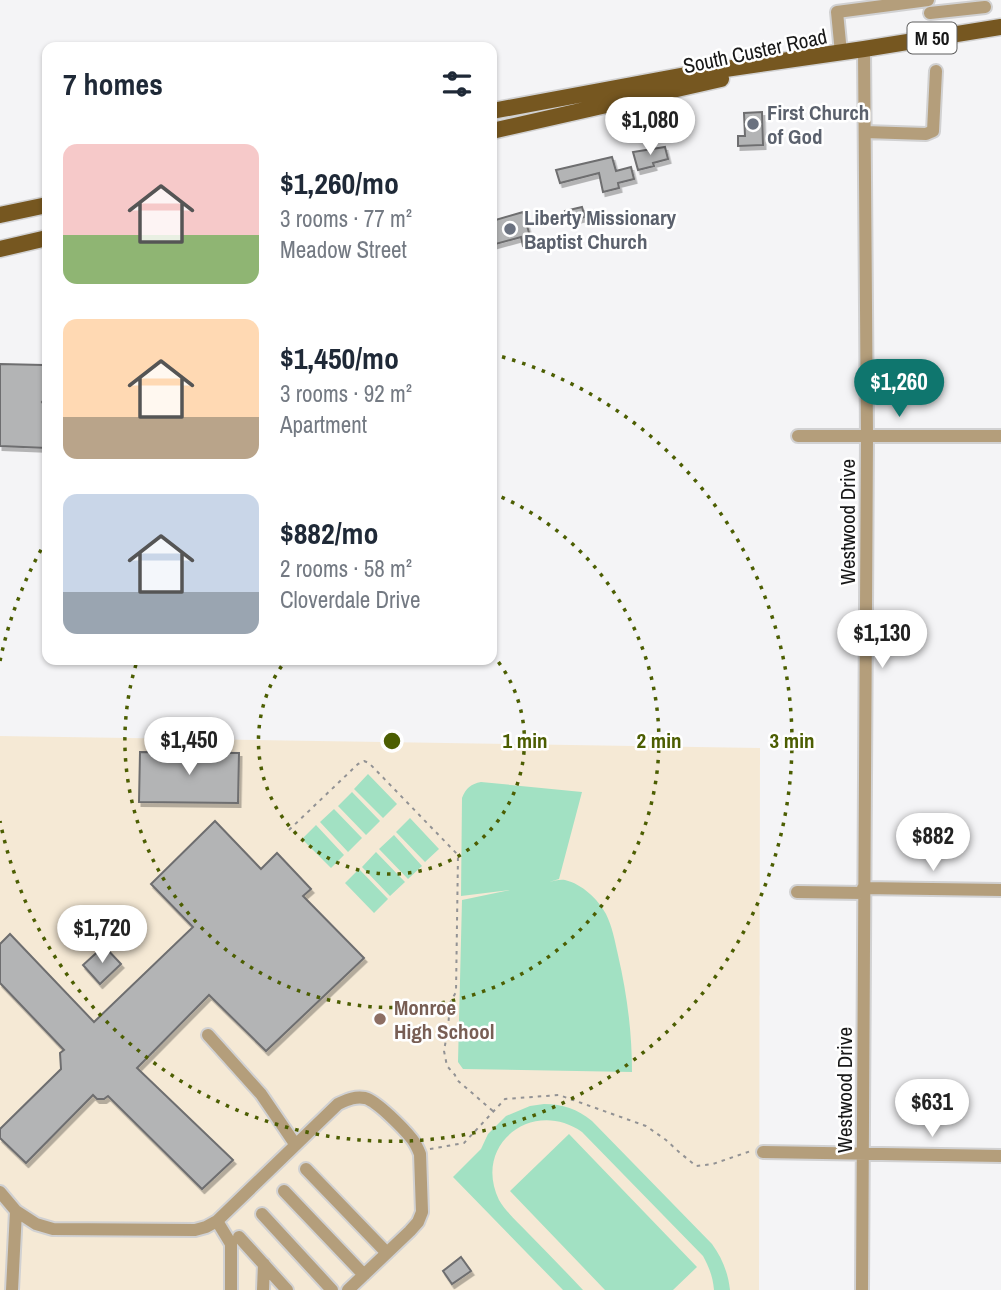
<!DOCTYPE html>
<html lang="en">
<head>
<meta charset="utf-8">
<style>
	:root { --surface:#fff; --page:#f6f6f7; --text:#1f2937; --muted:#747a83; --accent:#0f766e }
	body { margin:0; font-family:"Archivo Narrow",sans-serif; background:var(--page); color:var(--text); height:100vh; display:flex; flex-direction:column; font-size:26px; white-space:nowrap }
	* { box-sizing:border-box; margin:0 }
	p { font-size:23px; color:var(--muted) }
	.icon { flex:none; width:38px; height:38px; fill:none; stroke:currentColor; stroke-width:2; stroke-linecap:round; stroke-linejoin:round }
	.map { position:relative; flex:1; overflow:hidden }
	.side { position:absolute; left:42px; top:42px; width:455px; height:623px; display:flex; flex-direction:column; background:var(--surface); border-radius:14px; box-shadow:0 2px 5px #0004 }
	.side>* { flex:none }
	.price { position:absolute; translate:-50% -60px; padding:0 16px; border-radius:24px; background:#fff; color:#222; font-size:23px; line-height:46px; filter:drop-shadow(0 2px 4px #0008) }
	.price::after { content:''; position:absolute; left:50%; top:42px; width:21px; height:16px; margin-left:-10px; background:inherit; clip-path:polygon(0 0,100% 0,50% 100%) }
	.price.selected { background:var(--accent); color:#fff }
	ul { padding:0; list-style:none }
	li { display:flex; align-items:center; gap:21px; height:175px; padding:0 21px }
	li span { display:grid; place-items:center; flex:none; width:196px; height:140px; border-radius:14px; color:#555 }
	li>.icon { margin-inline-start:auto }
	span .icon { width:84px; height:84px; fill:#fffc; stroke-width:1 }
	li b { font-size:30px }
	h2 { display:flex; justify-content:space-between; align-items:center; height:84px; padding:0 21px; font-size:30px }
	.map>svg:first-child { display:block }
	.education { fill:#f5e9d5 }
	.green { fill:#a2e1c3 }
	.building { fill:#b3b4b5; stroke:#6e6e6f; stroke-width:2; filter:url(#shadow) }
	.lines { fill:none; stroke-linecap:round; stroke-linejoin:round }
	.minor-casing { stroke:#d1d1d2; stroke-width:16 }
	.major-casing { stroke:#d1d1d2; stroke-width:19 }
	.path { stroke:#929294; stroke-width:2; stroke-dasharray:3.5 5; stroke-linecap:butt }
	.minor { stroke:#b49e7b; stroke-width:12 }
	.major { stroke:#765720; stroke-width:16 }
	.ring { fill:none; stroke:#4c5e02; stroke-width:3.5; stroke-dasharray:3.5 7 }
	.worship-dot { fill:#6b7280; stroke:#fff; stroke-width:2.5 }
	.education-dot { fill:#8d6e63; stroke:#fff; stroke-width:2.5 }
	.labels { text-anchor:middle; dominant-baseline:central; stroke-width:5; stroke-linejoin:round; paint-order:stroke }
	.shield { fill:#fff; stroke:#5d5d5d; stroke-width:2 }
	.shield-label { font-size:19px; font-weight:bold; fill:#181818 }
	.street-label { font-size:21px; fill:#181818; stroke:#fff }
	.worship-label { font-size:21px; font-weight:bold; fill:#5b616d; stroke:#fff; text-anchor:start }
	.education-label { font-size:21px; font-weight:bold; fill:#785e54; stroke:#fff; text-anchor:start }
	.centre { fill:#4c5e02; stroke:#fff; stroke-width:3.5 }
	.ring-label { font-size:21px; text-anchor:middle; font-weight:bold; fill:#4c5e02; stroke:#fff; stroke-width:5; stroke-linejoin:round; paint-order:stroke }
</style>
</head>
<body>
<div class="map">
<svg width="1001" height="1290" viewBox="0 0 1001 1290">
	<defs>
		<filter id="shadow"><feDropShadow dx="2.5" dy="4" stdDeviation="0" flood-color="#0004"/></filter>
	</defs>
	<rect width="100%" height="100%" fill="#f4f4f6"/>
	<path class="education" d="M0 736 760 748 759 1290H0Z"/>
	<path class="green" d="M368 774 397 804 383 818 354 789Z
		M481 782 582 792 559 879 549 882C554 881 560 879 565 880 582 884 598 899 606 914 612 926 615 941 618 955 627 994 632 1032 632 1072L463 1069 458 1062 462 900 510 890 461 896 462 798C466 788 471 784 481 782Z
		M352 792 380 821 366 835 338 806Z
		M334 809 362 838 348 852 320 822Z
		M410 818 439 849 425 862 396 832Z
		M316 825 344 855 331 868 302 839Z
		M394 835 422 866 408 879 379 849Z
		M376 852 405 882 390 896 362 867Z
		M359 869 388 899 374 913 345 883Z
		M544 1104C563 1104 577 1109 592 1121L712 1244C722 1258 728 1272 730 1290H714C713 1277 709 1267 703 1256L582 1132C533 1098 472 1144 499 1200 506 1212 518 1222 527 1232 546 1251 565 1271 583 1290H563L453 1177 481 1149 488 1134 506 1116 530 1106Z
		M569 1134 697 1267 673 1290H605L510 1191Z"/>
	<path class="building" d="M762 112 763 145 738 146V136H745L744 113Z
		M665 147 668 159 653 163 654 166 638 170 633 152Z
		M612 157 616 171 631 167 634 179 618 183 619 188 603 192 599 173 560 183 556 170Z
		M582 207 585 217 568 221 565 211Z
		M523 212 532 243 523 246 521 237 492 245V221Z
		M0 364 43 365V377H47V396L42 402 47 409V448L0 446Z
		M140 752 239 753 238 803 139 802Z
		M215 821 261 869 277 853 311 889 303 896 364 958 266 1051 209 995 137 1068 233 1160 202 1189 108 1096 104 1099H97L93 1095 26 1163 0 1138V1129L61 1069 60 1053 64 1050 0 983V944L10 934 94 1022 193 927 151 884Z
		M104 946 121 964 100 984 83 965Z
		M461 1257 471 1271 452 1284 443 1271Z"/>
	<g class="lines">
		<g class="minor-casing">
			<path id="minor" d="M930 13 985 7
				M841 53 837 12 928 0
				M865 132 926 134 933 131 936 71
				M798 436H1001
				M863 888 1001 890
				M797 892 863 893
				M208 1035 261 1094 295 1144
				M763 1152 1001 1156
				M306 1169 387 1253
				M284 1191 364 1275
				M0 1192 16 1211 12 1290
				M16 1211 36 1224 53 1229 195 1230 206 1227 217 1221 231 1244V1290
				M262 1214 332 1290
				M217 1221 338 1104C347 1100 355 1096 365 1098 377 1101 404 1129 412 1139 416 1144 418 1149 420 1154L422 1212 418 1222 410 1231 348 1290
				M239 1237 287 1290
				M263 1290 264 1264
				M862 1290 867 436 864 49"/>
		</g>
		<g class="major-casing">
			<path id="major" d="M492 111 691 74 864 49 1001 27
				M492 131 721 79
				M0 215 47 205
				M0 249 47 238"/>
		</g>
		<path class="path" d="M289 830 358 764 364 761 369 763 458 855 456 992 450 1003 448 1028 444 1051 447 1066 455 1075 456 1079 494 1112
			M430 1149 464 1143 505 1099 559 1095 646 1126 666 1140 679 1152 696 1166 713 1164 751 1151"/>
		<use href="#minor" class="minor"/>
		<use href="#major" class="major"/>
	</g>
	<g class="ring">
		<path d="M492 654A133 133 0 1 1 286 660"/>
		<path d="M492 493A267 267 0 1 1 137 661"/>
		<path d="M0 661A400 400 0 0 1 46 541M492 354A400 400 0 1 1 0 821"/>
	</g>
	<g class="worship-dot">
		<circle cx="753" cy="124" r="7"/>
		<circle cx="510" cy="229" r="7"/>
	</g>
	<circle class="education-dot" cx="380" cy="1019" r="7"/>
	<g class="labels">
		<rect class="shield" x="907.5" y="22.5" width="49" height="31" rx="5"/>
		<g class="shield-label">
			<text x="932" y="38">M 50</text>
		</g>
		<g class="street-label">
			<text transform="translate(755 51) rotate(-12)">South Custer Road</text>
			<text transform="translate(847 522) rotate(-90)">Westwood Drive</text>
			<text transform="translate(844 1090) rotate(-90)">Westwood Drive</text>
		</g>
		<g class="worship-label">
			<text x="767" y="112">First Church<tspan x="767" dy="24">of God</tspan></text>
			<text x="524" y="217">Liberty Missionary<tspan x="524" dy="24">Baptist Church</tspan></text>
		</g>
		<g class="education-label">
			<text x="394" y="1007">Monroe<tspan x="394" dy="24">High School</tspan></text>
		</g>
	</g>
	<circle cx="392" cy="741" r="10" class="centre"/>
	<g class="ring-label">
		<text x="525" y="748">1 min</text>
		<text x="659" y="748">2 min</text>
		<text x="792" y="748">3 min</text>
	</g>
</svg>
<b class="price" style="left:650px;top:157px">$1,080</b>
<b class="price selected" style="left:899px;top:419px">$1,260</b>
<b class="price" style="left:882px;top:670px">$1,130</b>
<b class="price" style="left:189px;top:777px">$1,450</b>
<b class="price" style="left:933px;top:873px">$882</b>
<b class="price" style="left:102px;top:965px">$1,720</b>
<b class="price" style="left:932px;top:1139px">$631</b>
<section class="side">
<h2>7 homes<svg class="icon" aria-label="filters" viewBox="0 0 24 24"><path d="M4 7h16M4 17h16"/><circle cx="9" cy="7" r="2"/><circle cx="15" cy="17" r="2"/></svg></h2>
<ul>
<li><span style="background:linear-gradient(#f6c9c9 65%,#8fb573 0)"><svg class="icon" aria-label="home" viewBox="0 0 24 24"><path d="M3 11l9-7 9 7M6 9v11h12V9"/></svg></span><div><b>$1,260/mo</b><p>3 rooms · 77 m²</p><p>Meadow Street</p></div></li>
<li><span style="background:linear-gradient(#ffd9b3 70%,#b9a48a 0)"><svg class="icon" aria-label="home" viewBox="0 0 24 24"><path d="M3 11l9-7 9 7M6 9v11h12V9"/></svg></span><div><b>$1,450/mo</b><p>3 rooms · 92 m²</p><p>Apartment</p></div></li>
<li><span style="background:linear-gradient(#c9d6e8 70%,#9aa5b1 0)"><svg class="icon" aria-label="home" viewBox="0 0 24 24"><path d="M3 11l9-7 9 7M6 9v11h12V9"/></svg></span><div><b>$882/mo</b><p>2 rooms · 58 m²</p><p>Cloverdale Drive</p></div></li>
</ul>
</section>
</div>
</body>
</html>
